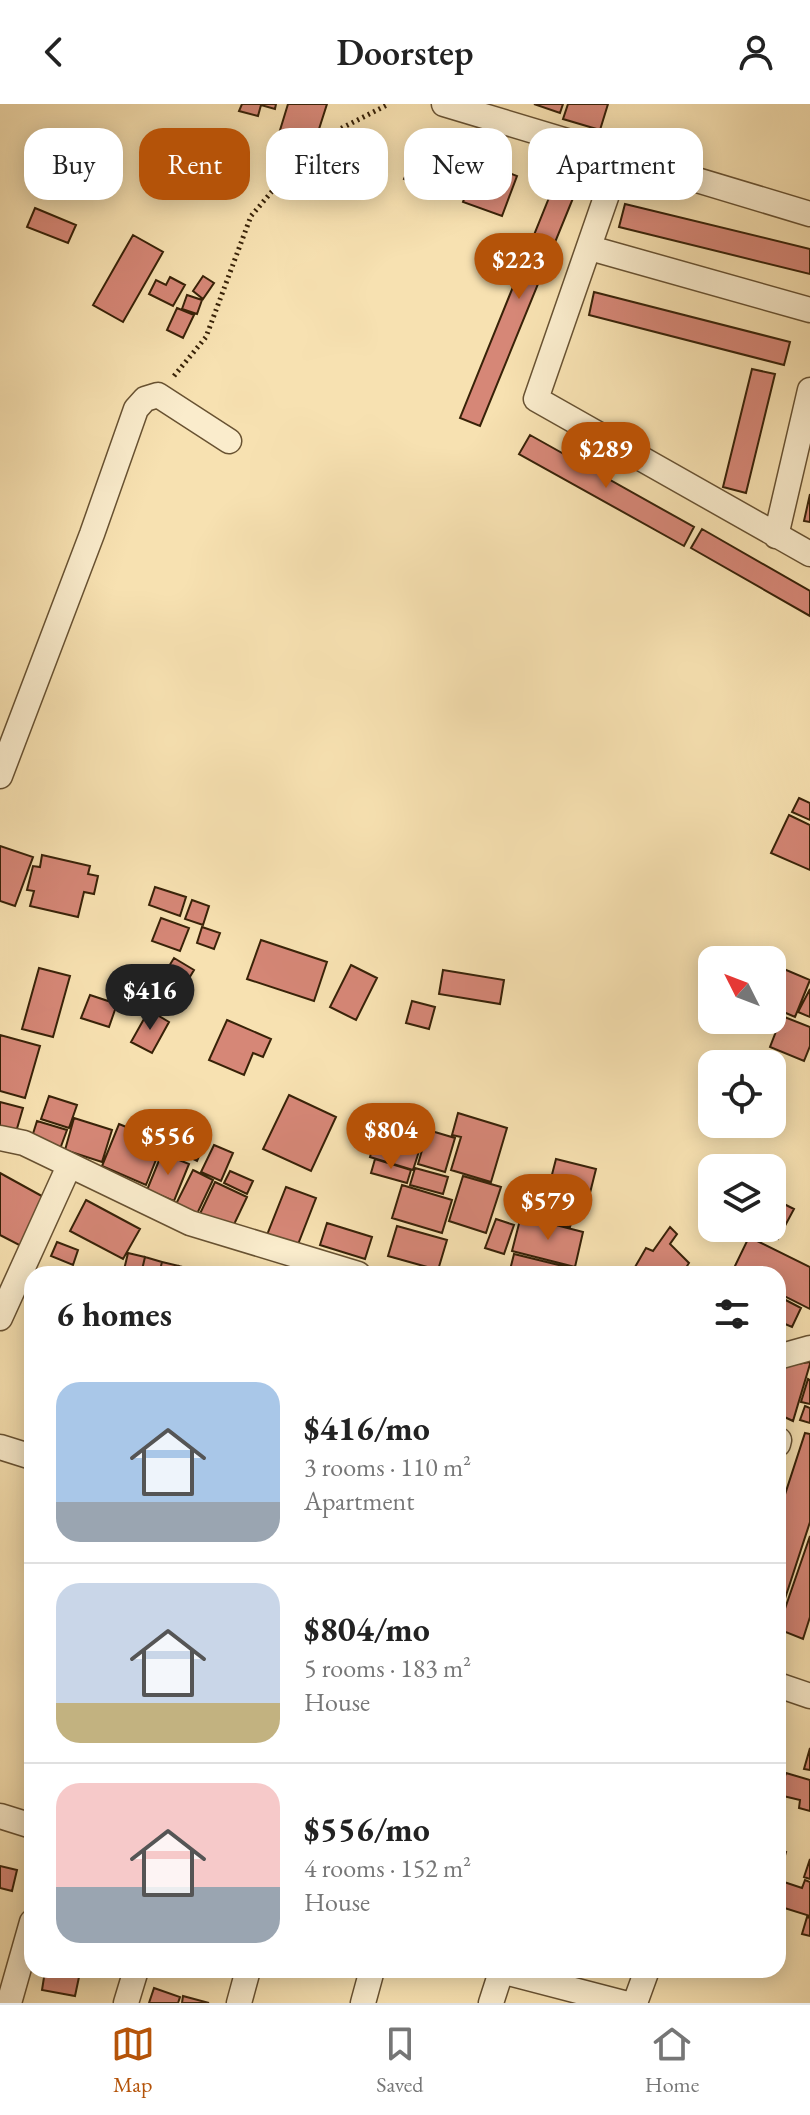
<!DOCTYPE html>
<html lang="en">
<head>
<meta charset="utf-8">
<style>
	:root { --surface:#fff; --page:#f6f6f6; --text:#222; --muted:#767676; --line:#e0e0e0; --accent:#b45309 }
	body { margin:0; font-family:"EB Garamond",serif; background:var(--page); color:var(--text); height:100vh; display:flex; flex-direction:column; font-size:30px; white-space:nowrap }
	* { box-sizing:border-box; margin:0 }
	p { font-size:26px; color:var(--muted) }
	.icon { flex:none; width:44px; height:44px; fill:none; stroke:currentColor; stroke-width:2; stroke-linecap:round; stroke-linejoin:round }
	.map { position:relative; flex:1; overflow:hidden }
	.side { position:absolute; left:24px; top:1162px; width:762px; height:712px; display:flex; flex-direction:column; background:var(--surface); border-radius:24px; box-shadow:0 4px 20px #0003 }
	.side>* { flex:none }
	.top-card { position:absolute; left:24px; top:24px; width:762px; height:72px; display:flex; gap:16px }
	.needle { width:52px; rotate:312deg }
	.fabs { position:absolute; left:698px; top:842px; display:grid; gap:16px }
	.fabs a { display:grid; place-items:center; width:88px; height:88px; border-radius:16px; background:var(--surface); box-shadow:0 4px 20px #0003; font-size:40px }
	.price { position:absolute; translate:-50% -68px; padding:0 18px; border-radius:28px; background:var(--accent); color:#fff; font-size:26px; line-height:52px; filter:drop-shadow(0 2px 4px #0008) }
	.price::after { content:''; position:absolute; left:50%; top:48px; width:24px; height:18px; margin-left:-12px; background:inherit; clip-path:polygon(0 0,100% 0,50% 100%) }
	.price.selected { background:#222; color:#fff }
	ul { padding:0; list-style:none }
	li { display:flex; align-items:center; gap:24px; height:200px; padding:0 32px }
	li+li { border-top:2px solid var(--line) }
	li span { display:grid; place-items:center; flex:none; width:224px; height:160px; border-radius:24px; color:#555 }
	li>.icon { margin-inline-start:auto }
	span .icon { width:96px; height:96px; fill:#fffc; stroke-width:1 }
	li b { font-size:34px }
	h2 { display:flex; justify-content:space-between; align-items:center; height:96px; padding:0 32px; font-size:34px }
	.chip { padding:0 28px; border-radius:24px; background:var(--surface); box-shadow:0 4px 20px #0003; font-size:28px; line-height:72px }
	.chip.selected { background:var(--accent); color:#fff }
	header { display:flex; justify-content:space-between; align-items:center; height:104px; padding:0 32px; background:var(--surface); font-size:36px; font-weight:600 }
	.menu { display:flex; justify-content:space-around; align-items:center; height:112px; border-top:2px solid var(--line); background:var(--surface); font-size:22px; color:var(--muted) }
	.menu a { display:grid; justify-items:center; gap:4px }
	.menu .selected { color:var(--accent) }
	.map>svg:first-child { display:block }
	.building { fill:#d68777; stroke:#382208; stroke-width:2 }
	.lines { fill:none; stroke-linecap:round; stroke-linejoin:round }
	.minor-casing { stroke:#685232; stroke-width:27 }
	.path { stroke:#382208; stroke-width:5; stroke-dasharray:2 4; stroke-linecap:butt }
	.minor { stroke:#faeccc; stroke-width:24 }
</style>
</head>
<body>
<header><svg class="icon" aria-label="back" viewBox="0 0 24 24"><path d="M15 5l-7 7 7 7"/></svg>Doorstep<svg class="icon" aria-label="person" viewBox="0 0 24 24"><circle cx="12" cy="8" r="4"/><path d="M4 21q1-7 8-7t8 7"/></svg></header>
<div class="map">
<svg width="810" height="1899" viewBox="0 0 810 1899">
	<rect width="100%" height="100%" fill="#f7e1b1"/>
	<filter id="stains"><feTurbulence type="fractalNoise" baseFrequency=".0025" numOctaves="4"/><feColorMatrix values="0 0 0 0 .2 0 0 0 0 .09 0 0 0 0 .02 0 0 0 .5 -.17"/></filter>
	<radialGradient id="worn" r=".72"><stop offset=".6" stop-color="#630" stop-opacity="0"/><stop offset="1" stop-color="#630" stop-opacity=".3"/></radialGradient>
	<path class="building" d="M242 0H276L275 5 261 1 258 12 239 7Z
		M288 0H327L312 47 277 36Z
		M534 0H563L560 9Z
		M568 0H608L600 26 563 15Z
		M348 46 375 59 364 82 336 69Z
		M478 57 517 72 502 112 463 98Z
		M412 58 437 68 429 86 404 75Z
		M557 74 578 82 480 322 460 314Z
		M625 100 810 145V170L619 123Z
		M35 104 76 121 68 139 27 123Z
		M133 131 163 148 123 218 93 201Z
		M203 172 214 179 203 195 193 187Z
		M170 173 185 181 173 202 149 190 156 176 166 181Z
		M594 188 790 238 784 261 589 211Z
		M187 191 202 196 197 210 182 205Z
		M177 204 194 211 183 234 167 226Z
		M752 265 775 270 746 389 723 383Z
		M530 331 694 423 684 442 519 350Z
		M810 390V418L804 417Z
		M702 425 810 487V512L691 444Z
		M799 694 810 699V716L792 708Z
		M789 711 810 721V766L771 749Z
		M0 742 33 753 15 802 0 797Z
		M42 751 90 762 88 770 98 772 94 790 84 788 78 813 30 802 34 787 27 786 33 762 40 763Z
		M155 783 186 793 180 812 149 801Z
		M192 796 209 802 203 821 185 815Z
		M161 814 189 824 180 847 152 837Z
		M202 823 220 829 214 845 197 839Z
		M261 836 327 858 314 897 247 875Z
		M174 854 194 866 182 886 161 875Z
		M772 860 810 876 795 913 772 903Z
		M351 861 377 874 356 916 330 903Z
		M39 864 70 872 53 933 22 925Z
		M443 866 504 876 500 900 439 890Z
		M810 885V913L798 908Z
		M123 887 144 894 140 908 118 901Z
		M90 891 117 900 109 923 81 914Z
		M412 897 435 903 429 925 406 919Z
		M149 906 169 918 152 949 131 938Z
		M782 912 810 923V942L804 957 770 943Z
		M227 916 271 935 263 953 253 949 244 971 209 956Z
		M0 931 40 942 25 994 0 987Z
		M289 991 336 1013 311 1067 263 1045Z
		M49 992 77 1001 69 1024 41 1015Z
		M0 998 23 1004 16 1028 0 1024Z
		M458 1009 507 1024 491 1078 451 1066 461 1033 452 1031Z
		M74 1014 112 1026 102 1058 65 1046Z
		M37 1017 67 1026 60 1045 31 1036Z
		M119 1020 163 1038 146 1081 102 1062Z
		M428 1026 455 1034 445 1068 418 1060Z
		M377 1028 421 1041 413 1066 370 1053Z
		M191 1033 205 1039 197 1057 183 1050Z
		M214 1041 233 1049 221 1077 201 1068Z
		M162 1049 189 1060 174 1097 147 1086Z
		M375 1055 411 1066 407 1079 371 1069Z
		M556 1055 596 1065 587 1101 547 1090Z
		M415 1064 448 1073 443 1090 410 1081Z
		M193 1066 213 1076 196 1112 175 1102Z
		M230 1067 253 1077 247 1090 224 1079Z
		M0 1069 49 1096 23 1143 0 1131Z
		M463 1072 501 1083 486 1129 449 1117Z
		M215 1078 247 1093 229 1131 197 1116Z
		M402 1081 452 1096 442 1129 392 1114Z
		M286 1083 316 1094 295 1148 265 1136Z
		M539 1092 576 1101 570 1123 534 1114Z
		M772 1094 794 1105 778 1135 758 1124H772Z
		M86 1096 140 1125 123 1155 70 1127Z
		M521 1112 583 1128 575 1163 512 1147Z
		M496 1115 514 1121 504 1150 485 1144Z
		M327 1119 372 1133 365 1155 320 1141Z
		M397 1122 447 1136 438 1166 388 1152Z
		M670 1123 677 1130 670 1140 689 1159 682 1170H631L646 1144 653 1147Z
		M749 1133 810 1163V1205L778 1189V1170H741L733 1166Z
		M57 1138 78 1146 73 1161 51 1152Z
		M128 1149 145 1153 141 1170H123Z
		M514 1150 575 1165 574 1170H509Z
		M145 1153 162 1158 159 1170H141Z
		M162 1158 179 1162 177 1170H159Z
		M179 1162 196 1167 195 1170H177Z
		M778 1192 801 1204 792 1223 778 1217Z
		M810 1258V1260L793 1317 778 1310V1263Z
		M808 1275 810 1276V1300L801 1298Z
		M805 1302 810 1304V1319L800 1316Z
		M805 1329 810 1330V1418L778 1516V1412Z
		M810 1432V1513L803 1535 778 1525Z
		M810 1644V1666L804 1665Z
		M786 1669 810 1676V1707L799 1704 800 1696 779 1691Z
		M778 1746 786 1748 779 1773H778Z
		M810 1755V1775L804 1773Z
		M0 1762 17 1766 12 1787 0 1784Z
		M778 1776 802 1784 805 1776 810 1778V1812L778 1802Z
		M807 1813 810 1814V1832L802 1830Z
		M45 1867 79 1873 75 1892 42 1886Z
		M154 1884 180 1893 178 1899H149Z
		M183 1892 209 1899H182Z"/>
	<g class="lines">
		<g class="minor-casing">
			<path id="minor" d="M444 0 810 110
				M620 53 536 295 810 450
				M590 144 810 206
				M776 432 810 286
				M0 672 92 430 136 305 145 295 158 291 229 337
				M0 1034 24 1039 190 1119 358 1170
				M0 1214 69 1062
				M778 1253 810 1244
				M778 1340 779 1336
				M0 1343 32 1353
				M778 1581 810 1592
				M0 1712 32 1722
				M497 1866 624 1899
				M9 1899 32 1818
				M126 1899 136 1866
				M239 1899 248 1866
				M363 1899 372 1866
				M491 1899 501 1868
				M635 1899 647 1866"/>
		</g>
		<path class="path" d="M174 272 206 233 251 112 286 71 334 28 389 0"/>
		<use href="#minor" class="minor"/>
	</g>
	<rect width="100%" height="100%" filter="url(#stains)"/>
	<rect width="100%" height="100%" fill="url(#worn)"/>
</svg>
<div class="fabs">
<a><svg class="needle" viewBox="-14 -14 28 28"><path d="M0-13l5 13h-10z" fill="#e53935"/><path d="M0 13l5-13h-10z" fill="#767676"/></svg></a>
<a><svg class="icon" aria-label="locate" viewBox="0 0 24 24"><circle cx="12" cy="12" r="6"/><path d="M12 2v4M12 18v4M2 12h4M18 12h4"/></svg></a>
<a><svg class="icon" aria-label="layers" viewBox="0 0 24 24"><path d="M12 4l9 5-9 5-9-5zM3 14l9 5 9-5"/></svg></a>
</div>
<b class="price" style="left:519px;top:197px">$223</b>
<b class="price" style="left:606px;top:386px">$289</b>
<b class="price selected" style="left:150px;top:928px">$416</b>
<b class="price" style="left:391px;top:1067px">$804</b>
<b class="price" style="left:168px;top:1073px">$556</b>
<b class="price" style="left:548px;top:1138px">$579</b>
<div class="top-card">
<a class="chip">Buy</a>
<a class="chip selected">Rent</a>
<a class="chip">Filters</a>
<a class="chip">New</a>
<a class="chip">Apartment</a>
</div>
<section class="side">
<h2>6 homes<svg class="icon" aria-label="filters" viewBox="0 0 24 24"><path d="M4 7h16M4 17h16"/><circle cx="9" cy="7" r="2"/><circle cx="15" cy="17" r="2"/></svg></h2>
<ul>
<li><span style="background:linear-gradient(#a9c7e8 75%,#9aa5b1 0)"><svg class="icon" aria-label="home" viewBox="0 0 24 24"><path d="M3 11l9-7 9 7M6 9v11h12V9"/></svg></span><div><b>$416/mo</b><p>3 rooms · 110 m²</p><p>Apartment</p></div></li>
<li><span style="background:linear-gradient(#c9d6e8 75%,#c2b280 0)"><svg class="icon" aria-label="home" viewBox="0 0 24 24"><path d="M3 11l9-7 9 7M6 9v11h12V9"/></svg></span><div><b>$804/mo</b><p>5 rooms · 183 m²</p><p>House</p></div></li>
<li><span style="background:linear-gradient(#f6c9c9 65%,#9aa5b1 0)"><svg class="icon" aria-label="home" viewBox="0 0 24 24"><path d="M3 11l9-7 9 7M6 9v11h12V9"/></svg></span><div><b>$556/mo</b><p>4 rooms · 152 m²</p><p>House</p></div></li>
</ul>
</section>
</div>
<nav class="menu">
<a class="selected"><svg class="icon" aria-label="map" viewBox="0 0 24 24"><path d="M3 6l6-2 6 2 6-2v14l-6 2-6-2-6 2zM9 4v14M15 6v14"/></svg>Map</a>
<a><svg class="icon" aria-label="saved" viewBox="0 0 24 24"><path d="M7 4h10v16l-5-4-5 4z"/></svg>Saved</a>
<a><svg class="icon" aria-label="home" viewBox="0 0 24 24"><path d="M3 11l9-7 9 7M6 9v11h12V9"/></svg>Home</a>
</nav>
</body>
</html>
